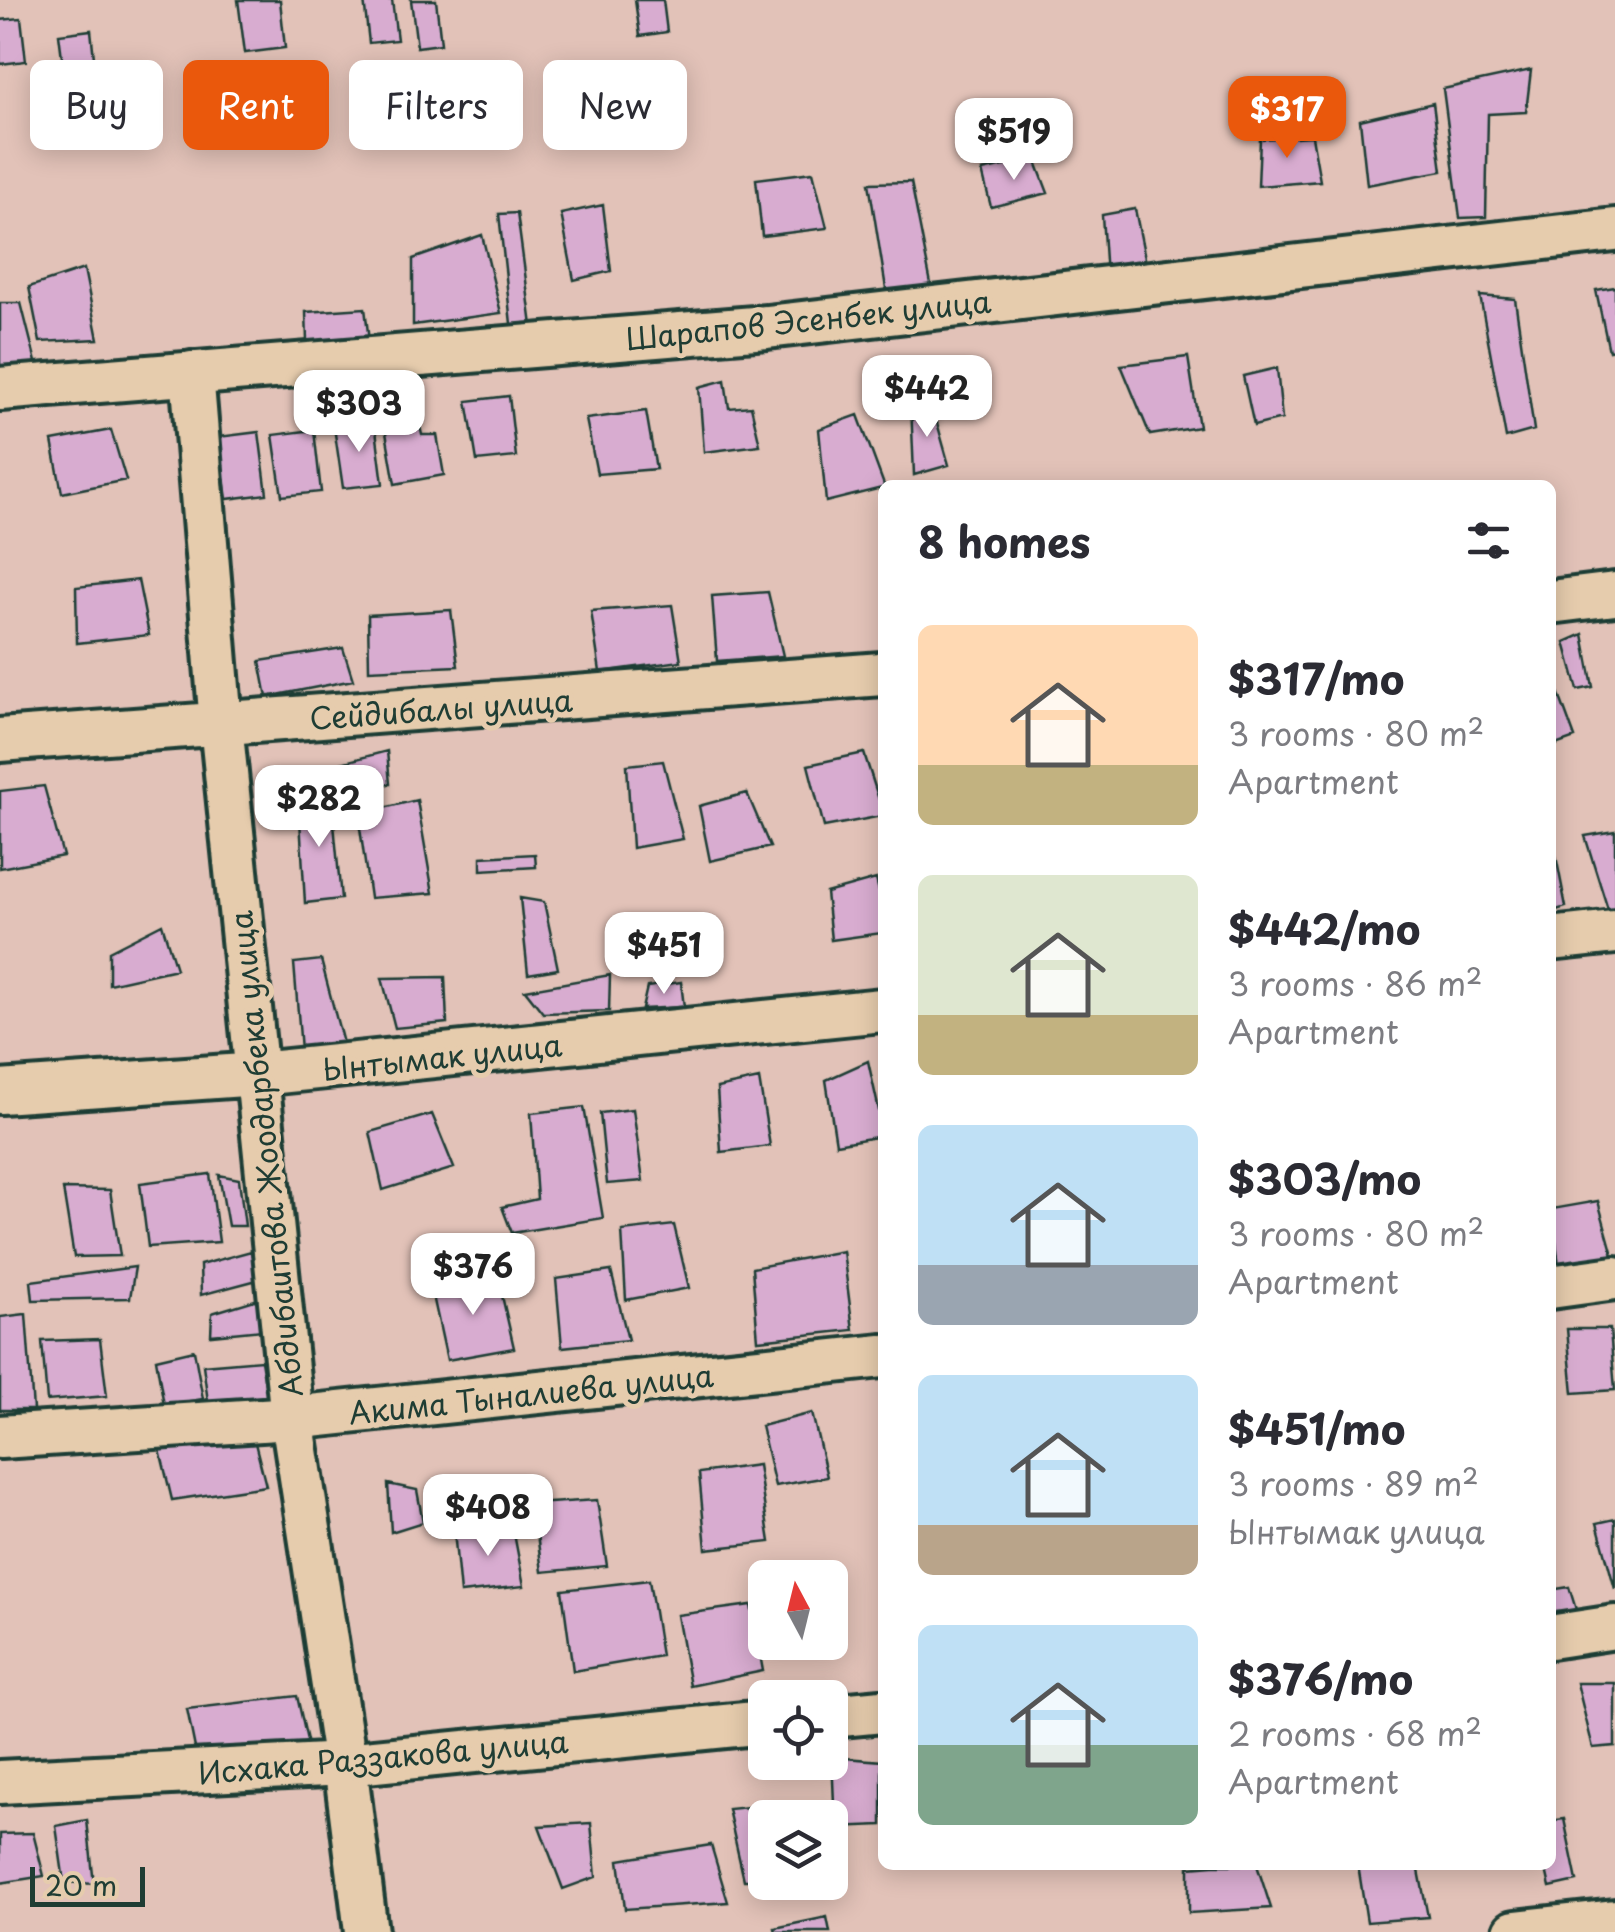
<!DOCTYPE html>
<html lang="en">
<head>
<meta charset="utf-8">
<style>
	:root { --surface:#fff; --page:#f2f2f3; --text:#2b2b33; --muted:#7c7c81; --accent:#ea580c }
	body { margin:0; font-family:"Playpen Sans",sans-serif; background:var(--page); color:var(--text); height:100vh; display:flex; flex-direction:column; font-size:38px; white-space:nowrap }
	* { box-sizing:border-box; margin:0 }
	p { font-size:32px; color:var(--muted) }
	.icon { flex:none; width:55px; height:55px; fill:none; stroke:currentColor; stroke-width:2; stroke-linecap:round; stroke-linejoin:round }
	.map { position:relative; flex:1; overflow:hidden }
	.side { position:absolute; left:878px; top:480px; width:678px; height:1390px; display:flex; flex-direction:column; background:var(--surface); border-radius:15px; box-shadow:0 5px 25px #0003 }
	.side>* { flex:none }
	.top-card { position:absolute; left:30px; top:60px; width:698px; height:90px; display:flex; gap:20px }
	.needle { width:65px; rotate:353deg }
	.tools { position:absolute; left:748px; top:1560px; display:grid; gap:20px }
	.tools a { display:grid; place-items:center; width:100px; height:100px; border-radius:15px; background:var(--surface); box-shadow:0 5px 25px #0003; font-size:50px }
	.scale { position:absolute; left:30px; bottom:25px; width:115px; box-sizing:border-box; padding-left:10px; border:5px solid #1f3d34; border-top:0; font-size:28px; line-height:35px; white-space:nowrap; color:#1f3d34; -webkit-text-stroke:8px #e6ccad; paint-order:stroke }
	.price { position:absolute; translate:-50% -85px; padding:0 22px; border-radius:20px; background:#fff; color:#222; font-size:32px; line-height:65px; filter:drop-shadow(0 2px 5px #0008) }
	.price::after { content:''; position:absolute; left:50%; top:60px; width:30px; height:22px; margin-left:-15px; background:inherit; clip-path:polygon(0 0,100% 0,50% 100%) }
	.price.current { background:var(--accent); color:#fff }
	ul { padding:0; list-style:none }
	li { display:flex; align-items:center; gap:30px; height:250px; padding:0 40px }
	li span { display:grid; place-items:center; flex:none; width:280px; height:200px; border-radius:15px; color:#555 }
	li>.icon { margin-inline-start:auto }
	span .icon { width:120px; height:120px; fill:#fffc; stroke-width:1 }
	li b { font-size:42px }
	h2 { display:flex; justify-content:space-between; align-items:center; height:120px; padding:0 40px; font-size:42px }
	.tag { padding:0 35px; border-radius:15px; background:var(--surface); box-shadow:0 5px 25px #0003; font-size:35px; line-height:90px }
	.tag.current { background:var(--accent); color:#fff }
	.map>svg:first-child { display:block }
	.building { fill:#d8acd0; stroke:#1f3d34; stroke-width:2.5 }
	.lines { fill:none; stroke-linecap:round; stroke-linejoin:round }
	.minor-casing { stroke:#1f3d34; stroke-width:50 }
	.minor { stroke:#e6ccad; stroke-width:42 }
	.labels { text-anchor:middle; dominant-baseline:central; stroke-width:10; stroke-linejoin:round; paint-order:stroke }
	.street-label { font-size:30px; fill:#1f3d34; stroke:#e6ccad }
</style>
</head>
<body>
<div class="map">
<svg width="1615" height="1932" viewBox="0 0 1615 1932">
	<rect width="100%" height="100%" fill="#e2c2b8"/>
	<filter id="ink" filterUnits="userSpaceOnUse"><feTurbulence type="fractalNoise" baseFrequency=".01" numOctaves="2"/><feDisplacementMap in="SourceGraphic" scale="20" xChannelSelector="R" yChannelSelector="G"/><feConvolveMatrix kernelMatrix="1 2 1 2 8 2 1 2 1" color-interpolation-filters="sRGB"/></filter>
	<g filter="url(#ink)">
		<path class="building" d="M238 0H280L285 48 245 53Z
			M364 0H392L397 40 369 43Z
			M411 0H436L441 44 417 47Z
			M635 0H663L667 32 640 36Z
			M21 18 26 61 0 64V20Z
			M91 30 96 77 65 81 59 34Z
			M1531 70 1526 112 1488 114 1486 217 1460 218 1443 89Z
			M1433 103 1442 171 1367 185 1360 120Z
			M1312 136 1320 181 1258 186 1260 139Z
			M1035 159 1048 193 991 207 982 171Z
			M813 172 827 228 762 236 756 179Z
			M911 182 933 294 888 301 869 183Z
			M603 205 611 271 574 280 561 214Z
			M1135 209 1147 268 1106 276 1102 215Z
			M517 213 533 333H512L499 214Z
			M482 235 501 313 413 325V259Z
			M84 269 98 339 40 342 29 287Z
			M1615 287V350L1609 351 1596 290Z
			M1480 296 1515 299 1534 430 1506 438Z
			M0 303H21L37 366 0 367Z
			M365 308 369 341H307L306 312Z
			M1188 357 1199 427 1150 435 1121 365Z
			M1277 368 1282 419 1254 426 1243 376Z
			M725 380 729 408 751 406 760 445 704 452 699 387Z
			M509 396 516 457 477 461 467 401Z
			M911 404 932 405 949 465 914 475Z
			M646 411 656 469 597 474 586 419Z
			M858 415 884 485 882 488 826 502 819 429Z
			M418 417 422 435H437L444 475 395 484 384 421Z
			M375 422 383 484 343 488 334 427Z
			M111 430 126 480 62 493 52 441Z
			M314 430 321 492 282 496 273 435Z
			M259 432 267 494 227 499 218 437Z
			M138 580 149 635 77 643 76 587Z
			M768 592 783 656 717 661 712 596Z
			M672 605 681 661 600 672 591 611Z
			M451 610 458 666 369 670 368 615Z
			M1583 634 1593 687 1578 690 1565 642Z
			M343 648 353 680 267 697 260 661Z
			M1550 670 1575 738 1550 747Z
			M387 751 390 784 349 785 341 763Z
			M864 753 882 809V816L824 827 808 765Z
			M663 761 683 839 632 848 627 765Z
			M44 786 63 856 0 868V791Z
			M331 791 341 899 305 903 299 803Z
			M747 793 770 847 710 861 699 806Z
			M417 800 433 893 370 898 358 814Z
			M1615 831V915L1610 916 1585 836Z
			M535 854 536 867 481 870V857Z
			M1556 856 1566 907 1550 912V858Z
			M876 879 882 904V933L831 940 826 893Z
			M520 898 544 902 558 969 528 974Z
			M162 924 176 969 109 984V951Z
			M321 960 344 1047 301 1050 294 963Z
			M610 975 609 1011 543 1013 525 990Z
			M445 977 447 1023 395 1028 382 978Z
			M681 982 684 1007 642 1009 647 987Z
			M868 1061 882 1124V1136L836 1144 826 1080Z
			M759 1079 770 1146 721 1152 717 1088Z
			M584 1107 603 1218 512 1233 502 1207 537 1199 531 1113Z
			M633 1109 643 1181 607 1184 600 1113Z
			M432 1114 454 1168 383 1190 370 1132Z
			M210 1174 219 1242 148 1247 140 1183Z
			M219 1175 239 1179 245 1226H228Z
			M63 1189 110 1190 120 1256 74 1257Z
			M1598 1201 1613 1255 1559 1266 1552 1209Z
			M674 1225 689 1288 626 1300 622 1231Z
			M251 1251 257 1280 201 1295 200 1265Z
			M843 1251 853 1330 758 1340 752 1268Z
			M135 1267 130 1298 33 1300 31 1281Z
			M611 1271 628 1340 562 1347 556 1279Z
			M497 1274 514 1348 447 1360 432 1291Z
			M258 1299 263 1330 211 1335 212 1313Z
			M26 1314 33 1410H0V1317Z
			M1567 1329H1610L1615 1390 1573 1393Z
			M100 1339 107 1396 47 1401 42 1341Z
			M194 1350 203 1399 164 1405 156 1359Z
			M261 1360 267 1397 208 1402 203 1365Z
			M812 1413 827 1477 775 1486 761 1426Z
			M254 1439 266 1486 172 1500 160 1450Z
			M758 1465 770 1542 706 1549 699 1473Z
			M388 1484 417 1490 423 1522 391 1532Z
			M597 1500 607 1566 542 1572 533 1504Z
			M1615 1519V1589L1597 1523Z
			M512 1523 524 1586 460 1593 454 1531Z
			M649 1580 661 1656 573 1671 562 1590Z
			M1569 1587 1578 1616 1550 1619V1590Z
			M751 1605 763 1671 690 1686 677 1615Z
			M1577 1683H1615V1746L1593 1748Z
			M297 1696 308 1745 197 1758 187 1709Z
			M832 1757 882 1761V1825L835 1827Z
			M788 1803 791 1818H765V1880H744L728 1809Z
			M1564 1819 1577 1881 1550 1887 1545 1865H1550V1821Z
			M87 1820 94 1884 64 1882 56 1826Z
			M591 1823 596 1877 563 1889 539 1826Z
			M33 1833 44 1876 0 1883V1834Z
			M711 1845 728 1902 625 1909 619 1860Z
			M1214 1865H1257L1271 1908 1189 1913V1867Z
			M1358 1865H1418L1428 1917 1367 1922Z
			M827 1917 830 1932H776L775 1928Z"/>
		<g class="lines">
			<g class="minor-casing">
				<path id="minor" d="M192 373 221 724 292 1418 345 1764 366 1932
					M0 389 767 327 1615 230
					M1550 602 1615 594
					M0 740 882 674
					M1550 939 1615 932
					M0 1092 258 1074 882 1010
					M1550 1287 1615 1278
					M0 1437 292 1418 882 1356
					M1550 1637 1615 1627
					M830 1716 882 1711
					M0 1782 345 1764 765 1722
					M1515 1932 1615 1921"/>
			</g>
			<use href="#minor" class="minor"/>
		</g>
	</g>
	<g class="labels">
		<g class="street-label">
			<text transform="translate(808 319) rotate(-6)">Шарапов Эсенбек улица</text>
			<text transform="translate(441 708) rotate(-4)">Сейдибалы улица</text>
			<text transform="translate(442 1056) rotate(-6)">Ынтымак улица</text>
			<text transform="translate(265 1154) rotate(-96)">Абдибаитова Жоодарбека улица</text>
			<text transform="translate(531 1393) rotate(-6)">Акима Тыналиева улица</text>
			<text transform="translate(383 1756) rotate(-5)">Исхака Раззакова улица</text>
		</g>
	</g>
</svg>
<div class="tools">
<a><svg class="needle" viewBox="-14 -14 28 28"><path d="M0-13l5 13h-10z" fill="#e53935"/><path d="M0 13l5-13h-10z" fill="#7c7c81"/></svg></a>
<a><svg class="icon" aria-label="locate" viewBox="0 0 24 24"><circle cx="12" cy="12" r="6"/><path d="M12 2v4M12 18v4M2 12h4M18 12h4"/></svg></a>
<a><svg class="icon" aria-label="layers" viewBox="0 0 24 24"><path d="M12 4l9 5-9 5-9-5zM3 14l9 5 9-5"/></svg></a>
</div>
<div class="scale">20 m</div>
<b class="price current" style="left:1287px;top:161px">$317</b>
<b class="price" style="left:1014px;top:183px">$519</b>
<b class="price" style="left:927px;top:440px">$442</b>
<b class="price" style="left:359px;top:455px">$303</b>
<b class="price" style="left:319px;top:850px">$282</b>
<b class="price" style="left:664px;top:997px">$451</b>
<b class="price" style="left:473px;top:1318px">$376</b>
<b class="price" style="left:488px;top:1559px">$408</b>
<div class="top-card">
<a class="tag">Buy</a>
<a class="tag current">Rent</a>
<a class="tag">Filters</a>
<a class="tag">New</a>
</div>
<section class="side">
<h2>8 homes<svg class="icon" aria-label="filters" viewBox="0 0 24 24"><path d="M4 7h16M4 17h16"/><circle cx="9" cy="7" r="2"/><circle cx="15" cy="17" r="2"/></svg></h2>
<ul>
<li><span style="background:linear-gradient(#ffd9b3 70%,#c2b280 0)"><svg class="icon" aria-label="home" viewBox="0 0 24 24"><path d="M3 11l9-7 9 7M6 9v11h12V9"/></svg></span><div><b>$317/mo</b><p>3 rooms · 80 m²</p><p>Apartment</p></div></li>
<li><span style="background:linear-gradient(#dfe7d0 70%,#c2b280 0)"><svg class="icon" aria-label="home" viewBox="0 0 24 24"><path d="M3 11l9-7 9 7M6 9v11h12V9"/></svg></span><div><b>$442/mo</b><p>3 rooms · 86 m²</p><p>Apartment</p></div></li>
<li><span style="background:linear-gradient(#bfe0f5 70%,#9aa5b1 0)"><svg class="icon" aria-label="home" viewBox="0 0 24 24"><path d="M3 11l9-7 9 7M6 9v11h12V9"/></svg></span><div><b>$303/mo</b><p>3 rooms · 80 m²</p><p>Apartment</p></div></li>
<li><span style="background:linear-gradient(#bfe0f5 75%,#b9a48a 0)"><svg class="icon" aria-label="home" viewBox="0 0 24 24"><path d="M3 11l9-7 9 7M6 9v11h12V9"/></svg></span><div><b>$451/mo</b><p>3 rooms · 89 m²</p><p>Ынтымак улица</p></div></li>
<li><span style="background:linear-gradient(#bfe0f5 60%,#7fa58c 0)"><svg class="icon" aria-label="home" viewBox="0 0 24 24"><path d="M3 11l9-7 9 7M6 9v11h12V9"/></svg></span><div><b>$376/mo</b><p>2 rooms · 68 m²</p><p>Apartment</p></div></li>
</ul>
</section>
</div>
</body>
</html>
